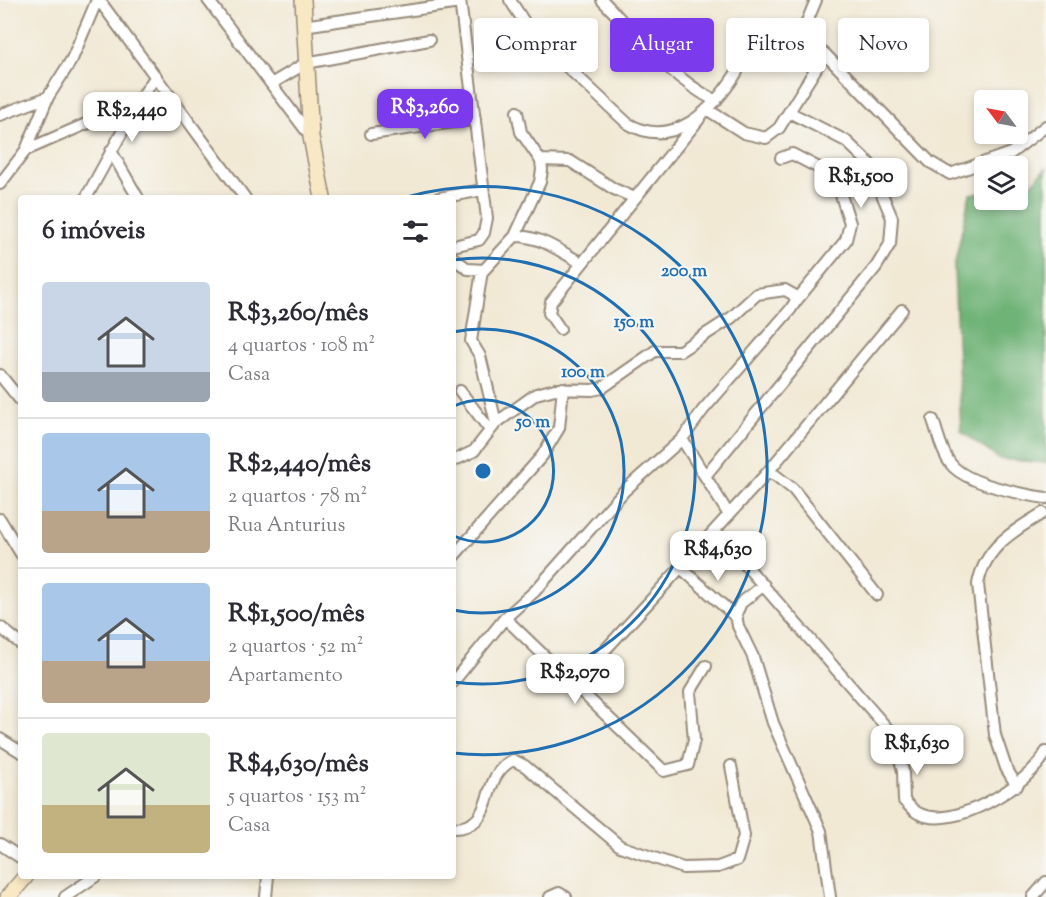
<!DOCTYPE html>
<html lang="pt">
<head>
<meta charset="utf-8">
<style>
	:root { --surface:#fff; --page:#f7f7f7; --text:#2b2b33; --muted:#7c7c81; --line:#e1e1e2; --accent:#7c3aed }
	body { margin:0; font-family:"Sorts Mill Goudy",serif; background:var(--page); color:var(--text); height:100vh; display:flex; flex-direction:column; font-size:22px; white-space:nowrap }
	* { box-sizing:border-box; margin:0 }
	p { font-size:20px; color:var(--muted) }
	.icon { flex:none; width:33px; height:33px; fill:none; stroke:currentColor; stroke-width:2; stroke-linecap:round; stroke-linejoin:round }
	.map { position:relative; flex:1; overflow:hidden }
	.drawer { position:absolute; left:18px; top:195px; width:438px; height:684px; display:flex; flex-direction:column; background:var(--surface); border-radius:6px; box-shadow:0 3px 9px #0003 }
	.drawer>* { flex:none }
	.guide { position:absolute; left:474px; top:18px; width:482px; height:54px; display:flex; gap:12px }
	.needle { width:39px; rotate:302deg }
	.buttons { position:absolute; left:974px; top:90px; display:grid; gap:12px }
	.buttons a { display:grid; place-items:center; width:54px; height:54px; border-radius:6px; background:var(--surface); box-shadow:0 3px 9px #0003; font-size:30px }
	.price { position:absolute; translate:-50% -51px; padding:0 14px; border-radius:12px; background:#fff; color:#222; font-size:20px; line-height:39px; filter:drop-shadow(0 2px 3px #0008) }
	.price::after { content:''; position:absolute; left:50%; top:36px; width:18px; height:14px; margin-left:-9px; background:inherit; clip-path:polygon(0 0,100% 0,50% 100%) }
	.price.selected { background:var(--accent); color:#fff }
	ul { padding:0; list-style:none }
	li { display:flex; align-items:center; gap:18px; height:150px; padding:0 24px }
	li+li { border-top:2px solid var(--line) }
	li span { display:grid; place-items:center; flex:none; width:168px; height:120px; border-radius:6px; color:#555 }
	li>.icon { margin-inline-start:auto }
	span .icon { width:72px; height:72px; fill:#fffc; stroke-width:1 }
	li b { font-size:26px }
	h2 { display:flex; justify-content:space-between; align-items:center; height:72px; padding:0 24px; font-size:26px }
	.tag { padding:0 21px; border-radius:6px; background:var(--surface); box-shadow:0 3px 9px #0003; font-size:21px; line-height:54px }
	.tag.selected { background:var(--accent); color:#fff }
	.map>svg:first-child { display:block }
	.forest { fill:#70b377; stroke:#566e4a; stroke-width:1.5 }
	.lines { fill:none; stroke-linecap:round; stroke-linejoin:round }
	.street-casing { stroke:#968a7a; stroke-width:14 }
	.secondary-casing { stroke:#968a7a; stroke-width:18 }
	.street { stroke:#fff; stroke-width:10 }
	.secondary { stroke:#f8e8c3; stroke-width:15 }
	.ring { fill:none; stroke:#1f6fb2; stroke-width:3 }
	.centre { fill:#1f6fb2; stroke:#f6f6f2; stroke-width:3 }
	.ring-label { font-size:18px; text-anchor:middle; font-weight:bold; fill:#1f6fb2; stroke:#f6f6f2; stroke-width:4.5; stroke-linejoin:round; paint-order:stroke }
</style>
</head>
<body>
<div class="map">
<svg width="1046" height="897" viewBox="0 0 1046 897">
	<rect width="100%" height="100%" fill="#f6f6f2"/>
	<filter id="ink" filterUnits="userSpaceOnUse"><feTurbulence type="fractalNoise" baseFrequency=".0167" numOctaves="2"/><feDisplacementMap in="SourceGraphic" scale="12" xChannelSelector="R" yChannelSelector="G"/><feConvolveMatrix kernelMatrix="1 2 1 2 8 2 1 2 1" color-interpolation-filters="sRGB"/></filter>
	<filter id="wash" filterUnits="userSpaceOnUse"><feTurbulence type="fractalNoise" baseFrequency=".008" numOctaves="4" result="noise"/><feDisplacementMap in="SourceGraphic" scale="24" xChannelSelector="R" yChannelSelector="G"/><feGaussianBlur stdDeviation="1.35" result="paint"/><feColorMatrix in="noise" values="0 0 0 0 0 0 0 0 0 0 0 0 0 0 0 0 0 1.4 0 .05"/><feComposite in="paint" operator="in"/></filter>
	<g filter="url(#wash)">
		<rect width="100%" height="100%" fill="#f2e9d5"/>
		<path class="forest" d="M1046 168V463L999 459 961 431 954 267 970 194 984 192V200H1017V187L1032 184Z"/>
	</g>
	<g filter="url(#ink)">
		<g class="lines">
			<g class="street-casing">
				<path id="street" d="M99 0 245 198
					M208 0 311 137
					M510 0 532 34 627 123C673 151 713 110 737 72
					M602 0C636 35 672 79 716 101
					M816 0 801 36 825 54 930 162 950 174 1011 153 1046 126
					M303 26 460 3
					M271 84 306 63 429 40
					M708 110 744 133 766 138 779 128 825 54
					M0 115 48 97 72 59 97 0
					M371 134 475 119
					M26 150 48 97
					M111 151 138 198
					M781 158 792 154 817 167 838 186 850 223 846 240 796 301
					M540 160 570 161 614 189 635 198
					M0 184 26 150 139 101
					M86 198 139 101 156 76
					M439 198 483 190
					M515 236 540 182 542 170 541 161 521 132 517 112
					M453 246 479 240 484 233 487 218 460 0
					M453 258 468 269 484 270 515 236C541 236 560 251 581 263
					M482 271 471 341 480 356 496 423
					M560 329 549 313 551 302 699 119
					M0 375 21 401
					M460 391 490 430
					M933 420C938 434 941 451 950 463 965 484 1021 494 1046 498
					M682 439 729 515
					M453 461 474 451 496 423 536 394 555 389 592 390 602 388 655 351H680L731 318 757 294 785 290 794 295 796 301 790 310 703 410 682 439 625 490 535 591 505 618 453 682
					M767 473 775 475 793 489 877 595
					M705 476 876 267 890 244 892 218 869 163 846 141 789 112
					M0 519 21 554
					M715 530 893 735 903 771 904 801C908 804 913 811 918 813 953 832 1029 785 1046 752
					M453 557 542 456 559 428 563 388
					M680 567 737 618
					M764 585 741 603 736 614 738 626 753 657 773 723 821 831 830 897
					M505 618 664 771 688 765 694 740 690 692 706 666
					M0 627 21 644
					M570 681 596 660 767 473 902 310
					M0 739 21 752
					M1017 786 1006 768 995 735 978 584C985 547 1013 531 1043 513
					M453 828C499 827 477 778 513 760L525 766 620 846 683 868 718 867 737 860 744 836 731 766
					M0 844 21 858
					M65 897 96 876
					M266 897 268 876
					M550 897 559 893 566 897
					M1033 897 1046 882"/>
			</g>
			<g class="secondary-casing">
				<path id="secondary" d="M303 0 311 137 323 198
					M8 897 26 876"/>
			</g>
			<use href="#street" class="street"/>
			<use href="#secondary" class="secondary"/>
		</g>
	</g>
	<g class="ring">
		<path d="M454 406A71 71 0 1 1 454 536"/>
		<path d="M453 332A142 142 0 1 1 453 610"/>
		<path d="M453 260A213 213 0 1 1 453 682"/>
		<path d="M407 197A284 284 0 1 1 453 753"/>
	</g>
	<circle cx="483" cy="471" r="9" class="centre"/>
	<g class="ring-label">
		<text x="684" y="276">200 m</text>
		<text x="634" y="327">150 m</text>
		<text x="583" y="377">100 m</text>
		<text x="533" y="427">50 m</text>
	</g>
</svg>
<div class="buttons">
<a><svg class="needle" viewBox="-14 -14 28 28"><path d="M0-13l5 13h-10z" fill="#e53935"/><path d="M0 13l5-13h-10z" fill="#7c7c81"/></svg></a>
<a><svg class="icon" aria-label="layers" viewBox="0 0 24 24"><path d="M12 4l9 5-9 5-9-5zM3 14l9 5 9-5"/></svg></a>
</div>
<b class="price selected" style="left:425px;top:140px">R$3,260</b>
<b class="price" style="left:132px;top:143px">R$2,440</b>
<b class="price" style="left:861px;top:209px">R$1,500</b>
<b class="price" style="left:718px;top:582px">R$4,630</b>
<b class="price" style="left:575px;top:705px">R$2,070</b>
<b class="price" style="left:917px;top:776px">R$1,630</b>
<div class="guide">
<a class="tag">Comprar</a>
<a class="tag selected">Alugar</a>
<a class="tag">Filtros</a>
<a class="tag">Novo</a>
</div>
<section class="drawer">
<h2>6 imóveis<svg class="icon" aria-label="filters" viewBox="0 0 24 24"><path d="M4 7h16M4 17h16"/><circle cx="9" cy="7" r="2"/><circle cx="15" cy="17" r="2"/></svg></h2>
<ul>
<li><span style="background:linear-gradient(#c9d6e8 75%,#9aa5b1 0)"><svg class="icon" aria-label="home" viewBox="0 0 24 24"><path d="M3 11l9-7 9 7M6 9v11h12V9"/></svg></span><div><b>R$3,260/mês</b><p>4 quartos · 108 m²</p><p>Casa</p></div></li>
<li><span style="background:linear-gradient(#a9c7e8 65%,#b9a48a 0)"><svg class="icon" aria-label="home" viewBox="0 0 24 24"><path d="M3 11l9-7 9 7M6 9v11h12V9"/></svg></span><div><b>R$2,440/mês</b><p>2 quartos · 78 m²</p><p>Rua Anturius</p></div></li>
<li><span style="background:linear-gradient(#a9c7e8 65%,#b9a48a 0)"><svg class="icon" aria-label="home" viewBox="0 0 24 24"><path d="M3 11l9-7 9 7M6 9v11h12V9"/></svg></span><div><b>R$1,500/mês</b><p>2 quartos · 52 m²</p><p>Apartamento</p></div></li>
<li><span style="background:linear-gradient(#dfe7d0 60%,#c2b280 0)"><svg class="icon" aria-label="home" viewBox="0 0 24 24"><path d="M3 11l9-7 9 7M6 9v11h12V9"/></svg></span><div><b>R$4,630/mês</b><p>5 quartos · 153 m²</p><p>Casa</p></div></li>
</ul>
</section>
</div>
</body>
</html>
